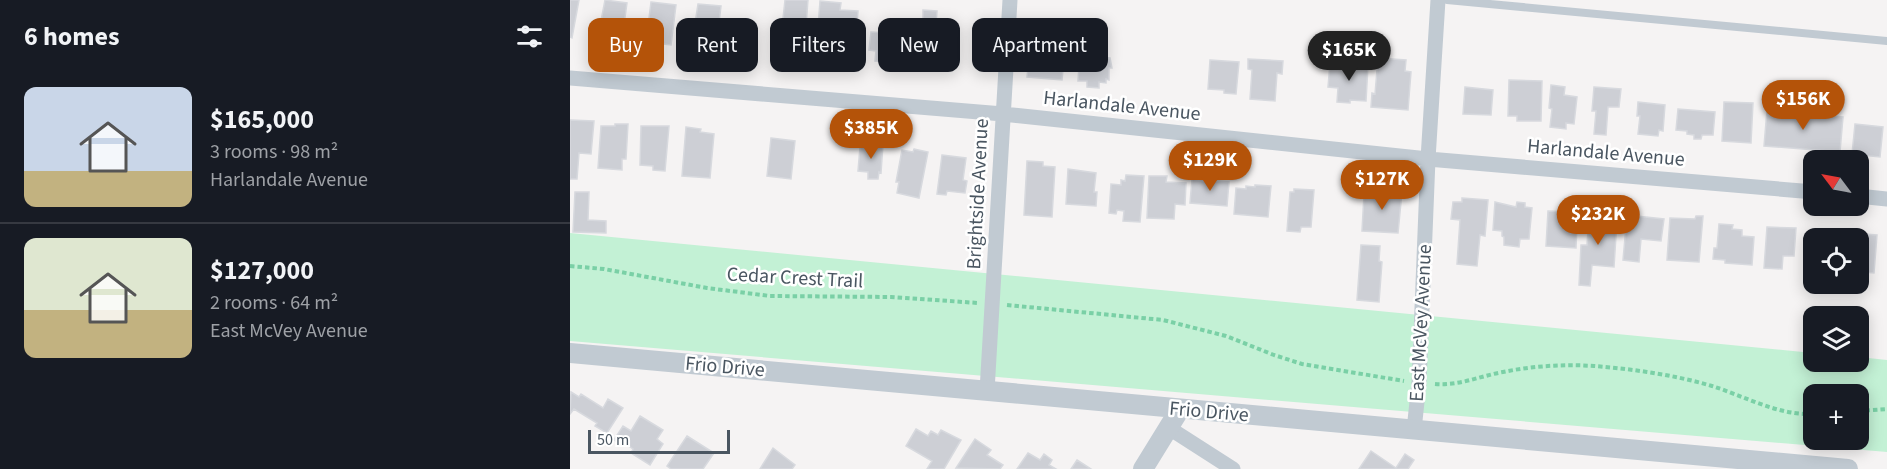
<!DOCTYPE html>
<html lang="en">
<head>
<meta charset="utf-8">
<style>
	:root { --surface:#171b24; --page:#20242c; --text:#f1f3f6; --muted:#9ea1a6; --line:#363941; --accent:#b45309 }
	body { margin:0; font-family:"Source Sans 3",sans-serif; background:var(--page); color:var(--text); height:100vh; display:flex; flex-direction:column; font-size:22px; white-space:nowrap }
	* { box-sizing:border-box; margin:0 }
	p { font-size:20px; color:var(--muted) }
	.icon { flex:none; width:33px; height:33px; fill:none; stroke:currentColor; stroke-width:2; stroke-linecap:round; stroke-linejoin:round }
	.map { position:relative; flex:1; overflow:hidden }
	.side { display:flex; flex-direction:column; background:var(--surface); width:570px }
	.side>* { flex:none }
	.top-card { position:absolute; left:18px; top:18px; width:570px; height:54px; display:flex; gap:12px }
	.needle { width:39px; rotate:302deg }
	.fabs { position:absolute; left:1233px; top:150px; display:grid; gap:12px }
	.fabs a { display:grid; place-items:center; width:66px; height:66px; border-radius:12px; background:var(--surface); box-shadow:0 3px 15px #0003; font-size:30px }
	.scale { position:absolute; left:18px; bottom:15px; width:142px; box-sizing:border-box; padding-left:6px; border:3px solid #4a5661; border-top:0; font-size:16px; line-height:21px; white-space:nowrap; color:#4a5661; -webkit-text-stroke:4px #fff; paint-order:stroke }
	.price { position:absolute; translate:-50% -51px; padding:0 14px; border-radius:21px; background:var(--accent); color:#fff; font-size:20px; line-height:39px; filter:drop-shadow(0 2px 3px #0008) }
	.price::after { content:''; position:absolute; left:50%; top:36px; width:18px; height:14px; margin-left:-9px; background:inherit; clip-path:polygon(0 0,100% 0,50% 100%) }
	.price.on { background:#222; color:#fff }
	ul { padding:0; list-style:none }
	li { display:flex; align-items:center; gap:18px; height:150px; padding:0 24px }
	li+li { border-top:2px solid var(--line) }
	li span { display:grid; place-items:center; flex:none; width:168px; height:120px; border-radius:12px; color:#555 }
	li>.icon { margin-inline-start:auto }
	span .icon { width:72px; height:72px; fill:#fffc; stroke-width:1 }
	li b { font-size:26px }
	h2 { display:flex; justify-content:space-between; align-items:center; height:72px; padding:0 24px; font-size:26px }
	.tag { padding:0 21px; border-radius:12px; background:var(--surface); box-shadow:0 3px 15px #0003; font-size:21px; line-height:54px }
	.tag.on { background:var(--accent); color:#fff }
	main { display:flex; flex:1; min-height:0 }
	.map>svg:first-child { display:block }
	.green { fill:#c3f1d5; fill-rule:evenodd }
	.building { fill:#cdcfd5; stroke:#d7d9de; stroke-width:1.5 }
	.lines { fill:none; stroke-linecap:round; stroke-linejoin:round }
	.path { stroke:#7ad0a6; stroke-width:4; stroke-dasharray:4.5 3; stroke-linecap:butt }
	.service { stroke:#c1cad2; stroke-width:8 }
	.minor { stroke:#c1cad2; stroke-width:15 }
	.tertiary { stroke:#c1cad2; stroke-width:20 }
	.labels { text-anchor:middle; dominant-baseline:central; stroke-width:5; stroke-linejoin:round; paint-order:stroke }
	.street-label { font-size:20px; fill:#4a5661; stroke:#fff }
</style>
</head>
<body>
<main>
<section class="side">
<h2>6 homes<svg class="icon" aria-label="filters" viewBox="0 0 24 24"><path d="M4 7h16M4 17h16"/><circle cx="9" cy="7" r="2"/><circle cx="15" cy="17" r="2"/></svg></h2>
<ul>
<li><span style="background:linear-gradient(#c9d6e8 70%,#c2b280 0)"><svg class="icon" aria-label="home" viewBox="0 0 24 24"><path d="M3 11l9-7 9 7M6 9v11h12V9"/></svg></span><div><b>$165,000</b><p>3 rooms · 98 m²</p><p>Harlandale Avenue</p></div></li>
<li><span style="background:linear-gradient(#dfe7d0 60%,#c2b280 0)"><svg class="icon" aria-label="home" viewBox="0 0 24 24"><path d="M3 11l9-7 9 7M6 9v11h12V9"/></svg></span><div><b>$127,000</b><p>2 rooms · 64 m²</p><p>East McVey Avenue</p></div></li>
</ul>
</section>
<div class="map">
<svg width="1317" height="469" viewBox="0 0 1317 469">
	<rect width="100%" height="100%" fill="#f5f3f3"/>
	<path class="green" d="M0 233 1243 353 1244 362H1288L1289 357 1317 360V452L0 341ZM1244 394H1288V440H1244Z"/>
	<path class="building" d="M0 0H9L2 38 0 37Z
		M35 0 57 3 52 39 28 36Z
		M215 0H238L235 39 244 40 243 54H235L234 58 222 57V52L207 50 208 36 211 37Z
		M250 1 271 3 270 10 288 11 285 49 269 47V44H266L265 54 246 53Z
		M81 2 106 5 101 45 76 42Z
		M128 4 151 6 146 48 122 43Z
		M353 10 367 11 366 24H374L371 66 343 64 346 22 353 23Z
		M320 29 331 30 329 63 305 61 306 51 299 50 301 32 319 33Z
		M460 46 495 48 492 80 457 77Z
		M510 48 530 49V57L540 58 542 68H539V80L536 79V83L529 82V88L517 87V81H508Z
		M808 58 836 60 835 71 841 72 838 110 801 107 802 93 805 94Z
		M678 59 713 61 712 74 707 73 705 101 680 99 682 70 678 69Z
		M640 60 669 62 666 94 654 93V90L638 89Z
		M760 63 798 66 796 101 780 100V103L767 102 768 88 758 87Z
		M939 80 972 81 971 121H947V116H938Z
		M981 85 995 87 994 95 1007 97 1004 124 996 123V129L980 127 982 109 979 108Z
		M895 87 923 90 921 115 893 114Z
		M1024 87 1051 89 1049 107H1038L1036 135 1024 134 1026 111H1022Z
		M1068 102 1095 105 1093 131 1089 130 1088 136 1068 134 1070 116H1067Z
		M1154 102 1183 103 1181 143 1152 141Z
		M1208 105 1219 106 1218 112 1273 117 1270 152 1194 146 1197 110 1207 111Z
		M1108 109 1145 112 1143 135H1132L1131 139H1124V135L1117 134V131L1106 130Z
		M0 120 24 121 21 154 9 153 7 179H0Z
		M45 124H58L56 159H52V170L28 168 31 126H45Z
		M1285 124 1313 127 1310 157 1282 154Z
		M71 126H99L95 171 83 170V166L70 165Z
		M116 127 131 129 130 132 144 134 140 178 112 176Z
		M201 138 225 141 221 179 197 176Z
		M298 143 313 144 311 173 309 172 308 179H298V172L288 171 290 147 298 148Z
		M344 149 358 152 349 198 327 193 329 182H326L332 150 343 152Z
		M372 155 396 158 393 180 397 181 395 193 377 191 376 195 367 194Z
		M457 161 473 162V166L485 167 482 217 454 215Z
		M498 169 526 173 524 192H527L526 206 496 204Z
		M556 175 574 176 570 222 553 221 554 211 547 210 546 214 539 213 541 184 551 185V180L555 181Z
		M579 176H597L596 182 616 183 615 205 605 204 604 219 577 218Z
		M638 177 647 178 646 181 659 182 657 206 620 203 622 179 638 182Z
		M685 185 701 186 698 217 664 214 666 188 676 189V186L685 187Z
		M812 186 821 187V192H832L828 233 792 231 794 194H804V191H811Z
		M724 189 744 190 741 227H731L730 232 717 231 720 192H724Z
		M5 192H19L18 220 36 221V233L3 232Z
		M892 198 918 200 915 236 910 235 907 266 887 264 890 220 881 219 883 202H892Z
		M925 202 946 207 947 202 955 203V207L962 208 959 239H950L949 247 934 245V237L932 236V231L923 230Z
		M978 211 1004 212V225H1007L1006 248 976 246Z
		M1019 213 1036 214 1035 219 1047 220 1044 267 1022 265 1020 286 1009 285 1011 245H1017Z
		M1057 215 1094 219 1091 241 1071 239 1069 262 1053 260Z
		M1126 216H1133L1129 262 1097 260 1100 218 1125 219Z
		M1149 224 1163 225 1162 229 1172 230V236L1184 237 1182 265 1155 263V260L1143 259 1144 248H1147Z
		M1197 227 1226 228 1224 256H1213L1212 269 1194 268Z
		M1279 233 1307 235 1304 273 1294 272 1293 279H1288V238H1278Z
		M791 245 810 246 809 261 812 262 809 302 787 300Z
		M1 392 9 397 11 394 33 408 38 399 53 408 37 433 25 426 27 423 4 409 0 414Z
		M70 416 93 430 87 439 93 444 80 465 61 453 63 449 54 443 53 445 44 440 53 426 61 431Z
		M346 429 358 436 361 431 368 435 371 430 391 440 374 469H357L362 461 336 446Z
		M117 436 144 453 133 469H101L97 466Z
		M405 439 421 450 417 455 433 465 430 469 386 468Z
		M203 448 225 465 222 469H190Z
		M801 451 826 468 835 454 844 460 838 469H789Z
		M458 453 470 460 474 454 482 460 479 465 486 469H447Z
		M507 460 521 469H501Z"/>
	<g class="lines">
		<path class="path" d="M0 266 34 269 137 288 200 296 321 297 408 303
			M437 305 593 320 656 336 704 355 732 364 834 381
			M865 384C889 386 910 376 933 372 962 366 994 364 1024 366 1063 369 1105 375 1142 386 1174 396 1209 416 1244 414
			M1288 411 1317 409"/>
		<path class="service" d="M877 0 1317 41"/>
		<path class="minor" d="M0 78 433 114 858 159 1244 192
			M1288 196 1317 199
			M417 391 440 0
			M599 428 663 469
			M844 430 849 383 858 159 868 0"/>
		<path class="tertiary" d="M0 353 1278 469
			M573 469 610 409"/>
	</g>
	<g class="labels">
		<g class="street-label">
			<text transform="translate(552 106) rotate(6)">Harlandale Avenue</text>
			<text transform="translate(1036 153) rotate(5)">Harlandale Avenue</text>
			<text transform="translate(408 194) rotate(-87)">Brightside Avenue</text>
			<text transform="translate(225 278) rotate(3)">Cedar Crest Trail</text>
			<text transform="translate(851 323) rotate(-87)">East McVey Avenue</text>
			<text transform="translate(155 367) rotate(5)">Frio Drive</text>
			<text transform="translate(639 412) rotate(5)">Frio Drive</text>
		</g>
	</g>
</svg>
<div class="fabs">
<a><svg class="needle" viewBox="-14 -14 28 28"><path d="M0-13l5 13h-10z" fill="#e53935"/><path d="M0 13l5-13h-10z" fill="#9ea1a6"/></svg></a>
<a><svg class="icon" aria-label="locate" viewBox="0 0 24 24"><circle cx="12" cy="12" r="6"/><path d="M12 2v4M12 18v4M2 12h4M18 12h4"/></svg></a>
<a><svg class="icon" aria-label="layers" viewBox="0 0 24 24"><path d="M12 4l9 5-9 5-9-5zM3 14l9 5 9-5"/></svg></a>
<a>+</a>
</div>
<div class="scale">50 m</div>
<b class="price on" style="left:779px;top:82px">$165K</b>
<b class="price" style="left:1233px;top:131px">$156K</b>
<b class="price" style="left:301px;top:160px">$385K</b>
<b class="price" style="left:640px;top:192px">$129K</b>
<b class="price" style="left:812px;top:211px">$127K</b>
<b class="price" style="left:1028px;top:246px">$232K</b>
<div class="top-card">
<a class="tag on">Buy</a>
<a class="tag">Rent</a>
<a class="tag">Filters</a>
<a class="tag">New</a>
<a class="tag">Apartment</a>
</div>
</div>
</main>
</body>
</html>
